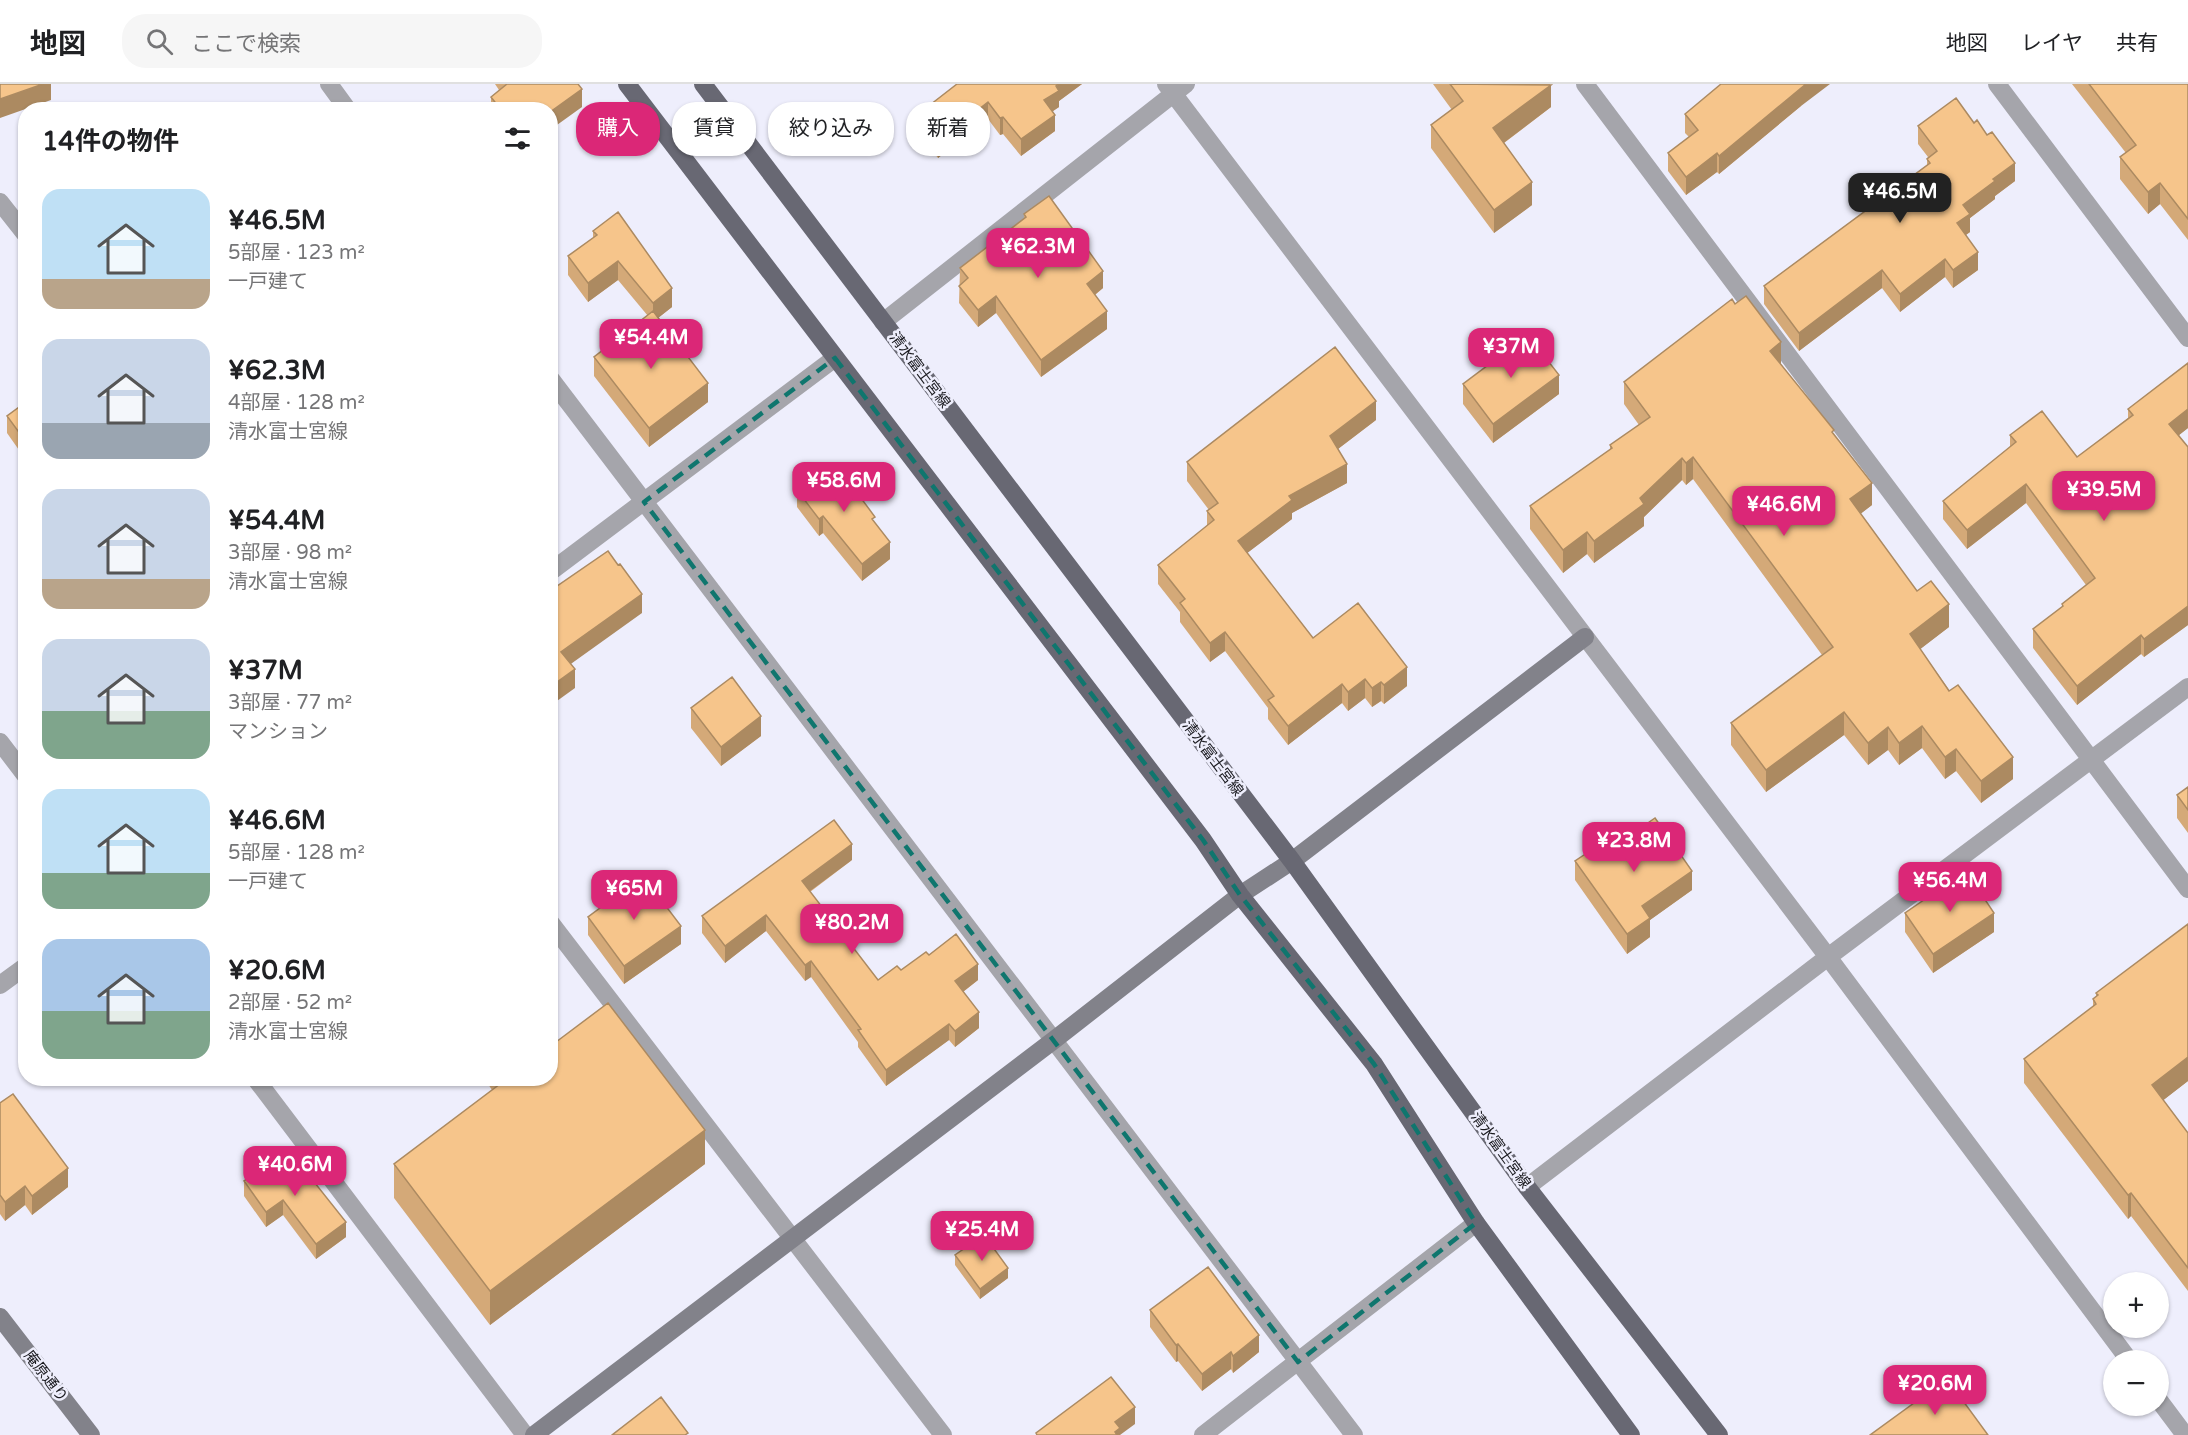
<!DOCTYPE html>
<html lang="ja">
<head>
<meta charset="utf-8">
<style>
	:root { --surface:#fff; --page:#f6f6f6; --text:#202124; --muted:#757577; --line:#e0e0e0; --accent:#db2777 }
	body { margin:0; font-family:"Varela Round","Noto Sans JP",sans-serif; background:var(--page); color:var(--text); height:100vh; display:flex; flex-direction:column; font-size:22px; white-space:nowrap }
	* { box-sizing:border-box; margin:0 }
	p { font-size:20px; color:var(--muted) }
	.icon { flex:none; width:33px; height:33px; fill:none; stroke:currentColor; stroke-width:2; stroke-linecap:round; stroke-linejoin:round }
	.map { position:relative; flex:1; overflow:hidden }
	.panel { position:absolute; left:18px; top:18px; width:540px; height:984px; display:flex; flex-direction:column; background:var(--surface); border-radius:24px; box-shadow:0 2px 4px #0004 }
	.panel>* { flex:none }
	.banner { position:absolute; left:576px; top:18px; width:570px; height:54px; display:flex; gap:12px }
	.tools { position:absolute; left:2103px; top:1188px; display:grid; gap:12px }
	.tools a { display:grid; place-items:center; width:66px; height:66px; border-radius:50%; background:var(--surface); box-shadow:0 2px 4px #0004; font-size:30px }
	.price { position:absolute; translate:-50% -51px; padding:0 14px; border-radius:12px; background:var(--accent); color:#fff; font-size:20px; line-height:39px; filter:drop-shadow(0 2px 3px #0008) }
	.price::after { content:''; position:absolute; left:50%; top:36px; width:18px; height:14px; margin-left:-9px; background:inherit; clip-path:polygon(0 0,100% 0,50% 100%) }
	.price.selected { background:#222; color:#fff }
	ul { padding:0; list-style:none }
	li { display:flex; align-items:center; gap:18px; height:150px; padding:0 24px }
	li span { display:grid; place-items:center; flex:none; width:168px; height:120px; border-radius:18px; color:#555 }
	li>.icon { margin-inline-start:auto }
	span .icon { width:72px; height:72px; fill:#fffc; stroke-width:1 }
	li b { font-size:26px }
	h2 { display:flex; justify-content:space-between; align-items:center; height:72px; padding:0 24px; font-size:26px }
	.chip { padding:0 21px; border-radius:24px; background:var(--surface); box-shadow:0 2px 4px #0004; font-size:21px; line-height:54px }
	.chip.selected { background:var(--accent); color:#fff }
	header { display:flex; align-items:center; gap:36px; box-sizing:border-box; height:84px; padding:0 30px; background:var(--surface); border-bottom:2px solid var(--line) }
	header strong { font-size:28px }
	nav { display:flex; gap:33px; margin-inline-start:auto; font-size:21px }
	.search { width:420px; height:54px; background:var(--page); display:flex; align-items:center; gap:15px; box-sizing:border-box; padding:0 21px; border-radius:24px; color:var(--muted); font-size:22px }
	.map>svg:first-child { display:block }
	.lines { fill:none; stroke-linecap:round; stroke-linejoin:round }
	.street { stroke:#a5a5ab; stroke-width:18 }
	.secondary { stroke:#82828a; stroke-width:18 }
	.primary { stroke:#686873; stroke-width:18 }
	.wall { fill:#d4a978 }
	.shaded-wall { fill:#ac8a61 }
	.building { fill:#f6c58b; stroke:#ac8a61; stroke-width:1.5 }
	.marked { fill:none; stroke:#0f766e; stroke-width:4.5; stroke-dasharray:12 8; stroke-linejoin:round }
	.labels { text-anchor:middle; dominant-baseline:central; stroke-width:5; stroke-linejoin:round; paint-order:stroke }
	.street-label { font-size:15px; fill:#19191e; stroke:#eeeefc }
</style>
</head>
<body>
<header>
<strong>地図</strong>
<div class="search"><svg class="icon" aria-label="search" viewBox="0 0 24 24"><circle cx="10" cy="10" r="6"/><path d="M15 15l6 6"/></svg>ここで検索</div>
<nav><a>地図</a><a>レイヤ</a><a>共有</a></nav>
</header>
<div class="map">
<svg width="2188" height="1351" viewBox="0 0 2188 1351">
	<rect width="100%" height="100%" fill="#eeeefc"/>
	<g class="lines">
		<path class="street" d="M329 0 348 26
			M1166 0 1828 873 2129 1276
			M1585 0 2188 805
			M1997 0 2188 254
			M0 118 26 151
			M883 238 1186 0
			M550 294 1354 1351
			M550 488 835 274
			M0 658 26 692
			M550 838 943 1351
			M0 901 26 882
			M255 994 525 1351
			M1527 1103 1828 873 2188 603
			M2158 1315 2185 1351
			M1203 1351 1476 1139"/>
		<path class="secondary" d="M0 1233 91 1351
			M534 1351 1054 956 1240 811 1292 777 1585 553"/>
		<path class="primary" d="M627 0 1203 756 1240 811 1374 980 1476 1139 1631 1351
			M703 0 1292 777 1527 1103 1719 1351"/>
	</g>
	<path class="wall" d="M495 0H578L582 23 550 26H491V13L499 6Z
		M957 0H1082L1059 17V23L1053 27 1055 47 1021 72 1003 50 1000 51 988 35 938 74 917 47V31Z
		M1433 0H1550L1551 23 1504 59 1532 121 1494 149 1431 64V41L1452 26Z
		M2072 0H2188V156L2160 120 2148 130 2120 95V73L2126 69Z
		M1801 22 1719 90 1717 88 1686 111 1668 87V69L1689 53 1685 49V30Z
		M1918 42 2015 97 1995 112V115L1970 134V148L1966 151 1978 186 1953 204 1945 193 1900 228 1882 204 1799 267 1764 220V202L1927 81V75L1928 73 1918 60Z
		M1024 130 1103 204 1095 211 1107 245 1041 293 996 229 978 243 959 219 960 184 1024 135Z
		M593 147 672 223 658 234 708 318 649 363 594 292V273L648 232 618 196 588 218 568 191V172L593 154Z
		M2188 279V344L2179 351 2188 363V541L2144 573 2141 570 2077 621 2033 564V545L2062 523V520L2086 501 2026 419 1967 465 1943 435V417L2010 363V351L2077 373 2128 334V325Z
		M1781 280 1834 350 1872 421 1860 430 1917 507 1949 543 1920 565 2013 695 1981 719 1956 687 1945 695 1922 664 1899 681 1888 666 1868 681 1844 651 1766 708 1731 661V639L1822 571 1693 395 1686 401 1682 396 1644 433V442L1594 479 1587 470 1563 489 1530 445V422L1610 366V361L1639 341 1624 320V298Z
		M1463 300 1559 310 1493 359 1463 320Z
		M26 318V376L7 349V332Z
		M1376 336 1338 365 1347 399 1292 429V435L1247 469 1313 554 1407 602 1384 620 1381 617 1372 623 1365 614 1348 627 1342 619 1288 661 1268 635V624L1225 567 1210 578 1180 538V528L1158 500V481L1207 442V427L1209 426 1187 397V378Z
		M797 406 875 439 890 475 862 497 823 449 819 452 797 423Z
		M691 624 761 652 721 682 691 644Z
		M2188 703V749L2177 734V711Z
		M1605 769 1692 806 1650 836V853L1627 870 1575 796V777Z
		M852 776 810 808 878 896 901 886 929 871 978 896 963 908 979 944 955 963 949 956 886 1002 858 963V958L811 893 805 897 766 847 725 879 702 849V832Z
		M1905 829 1994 848 1933 889 1905 848Z
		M588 833 681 860 624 900 588 851Z
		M2096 909 2188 997 2163 1016 2188 1049V1207L2131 1132 2128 1135 2024 999V975L2093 923V915L2096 913Z
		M552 961 705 1080 490 1241 394 1114V1080L492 1006 484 994H550Z
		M0 1019 68 1103 32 1131 25 1121 5 1137 0 1130Z
		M282 1069 346 1153 316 1175 283 1131 266 1143 244 1112V1097Z
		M955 1171 1008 1194 980 1215 955 1181Z
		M1150 1226 1259 1268 1233 1289 1231 1285 1202 1307 1178 1277 1176 1278 1150 1243Z"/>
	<path class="shaded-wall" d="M43 0H51V16L0 34V15Z
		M1059 0H1082L1059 17V23L1044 33V16Z
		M1806 0H1830L1801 22 1719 90V72Z
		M1551 1V23L1493 67V44Z
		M582 5V23L550 46V28Z
		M988 18V35L938 74V57Z
		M1055 31V47L1021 72V55Z
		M1003 33V50L1000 51V34Z
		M1717 69V88L1686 111V93Z
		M2015 79V97L1995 112V115L1970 134V148L1957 157V139L1963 121 1993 95Z
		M1532 98V121L1494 149V126Z
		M2160 99V120L2148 130V108Z
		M1978 168V186L1953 204V186Z
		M1945 175V193L1900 228V210Z
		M618 177V196L588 218V199Z
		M1882 186V204L1799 267V249Z
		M1103 187V204L1087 217V200Z
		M672 204V223L653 238V219Z
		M996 212V229L978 243V226Z
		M1107 227V245L1041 293V276Z
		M1781 258V281L1770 267Z
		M1559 291V310L1493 359V340Z
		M708 299V318L649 363V344Z
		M1376 317V336L1330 371V352Z
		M2188 325V344L2169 359V340Z
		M1693 373V395L1686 401V379Z
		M1682 374V396L1644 433V442L1594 479V457L1640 414Z
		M1347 380V399L1292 429V435L1238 476V457L1289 412Z
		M1872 399V421L1850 438V415Z
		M2026 400V419L1967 465V446Z
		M823 432V449L819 452V435Z
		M1587 448V470L1563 489V466Z
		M890 458V475L862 497V480Z
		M642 510V529L561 587V568Z
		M1949 520V543L1910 573V550Z
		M2188 522V541L2144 573V555Z
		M1225 548V567L1210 578V559Z
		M2141 551V570L2077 621V602Z
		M1407 583V602L1384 620V601Z
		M575 585V604L550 622V603Z
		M1365 595V614L1348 627V608Z
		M1381 598V617L1372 623V604Z
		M1342 600V619L1288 661V642Z
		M1844 628V651L1766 708V686Z
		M761 632V652L721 682V663Z
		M1922 642V664L1899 681V659Z
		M1888 643V666L1868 681V659Z
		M1956 665V687L1945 695V673Z
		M2013 673V695L1981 719V697Z
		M852 760V776L802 813V797Z
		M1692 787V806L1650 836V853L1627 870V850L1642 822Z
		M1994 829V848L1933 889V870Z
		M766 831V847L725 879V862Z
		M681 842V860L624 900V882Z
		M811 877V893L805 897V881Z
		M978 880V896L955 914V897Z
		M979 928V944L955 963V947Z
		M949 940V956L886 1002V986Z
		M2188 973V997L2152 1025V1001Z
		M705 1046V1080L490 1241V1207Z
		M68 1084V1103L32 1131V1112Z
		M25 1102V1121L5 1137V1118Z
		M2131 1109V1132L2128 1135V1111Z
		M283 1116V1131L266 1143V1128Z
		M346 1138V1153L316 1175V1160Z
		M1008 1184V1194L980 1215V1205Z
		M1259 1251V1268L1233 1289V1272Z
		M1178 1260V1277L1176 1278V1261Z
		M1231 1268V1285L1202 1307V1290Z
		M1135 1323V1340L1120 1351H1115V1338Z"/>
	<path class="building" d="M0 0H43L0 15Z
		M507 0H578L582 5 550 28V26H501L491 13Z
		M957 0H1059L1056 2 1059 7 1044 16 1055 31 1021 55 1003 33 1000 34 988 18 938 57 917 31Z
		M1450 0 1551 1 1493 44 1532 98 1494 126 1431 41 1463 17Z
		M1721 0H1806L1719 72 1717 69 1686 93 1668 69 1698 46 1685 30Z
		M2089 0H2188V135L2160 99 2148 108 2120 73 2136 61Z
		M1956 14 1974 39 1977 36 1987 51 1992 48 2015 79 1993 95 1995 97 1963 121 1970 130 1957 139 1978 168 1953 186 1945 175 1900 210 1882 186 1799 249 1764 202 1930 79 1927 75 1937 67 1918 42Z
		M1049 112 1103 187 1087 200 1107 227 1041 276 996 212 978 226 959 202 968 194 960 184 1026 133 1024 130Z
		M618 128 672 204 653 219 618 177 588 199 568 172 597 151 593 147Z
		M1746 212 1781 258 1770 267 1834 346 1832 348 1872 399 1850 415 1917 507 1931 497 1949 520 1910 550 1949 607 1958 601 2013 673 1981 697 1956 665 1945 673 1922 642 1899 659 1888 643 1868 659 1844 628 1766 686 1731 639 1833 563 1693 373 1686 379 1682 374 1640 414 1644 420 1594 457 1587 448 1563 466 1530 422 1612 364 1610 361 1650 333 1624 298 1732 215 1735 220Z
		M653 227 708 299 649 344 594 273Z
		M1528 251 1559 291 1493 340 1463 300Z
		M1335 263 1376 317 1330 352 1347 380 1289 412 1292 416 1238 457 1313 554 1358 519 1407 583 1384 601 1381 598 1372 604 1365 595 1348 608 1342 600 1288 642 1268 616 1274 612 1225 548 1210 559 1180 519 1185 515 1158 481 1214 436 1207 427 1218 419 1187 378Z
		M2188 279V325L2169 340 2188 363V522L2144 555 2141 551 2077 602 2033 545 2063 522 2062 520 2095 494 2026 400 1967 446 1943 417 2016 358 2010 351 2042 327 2077 373 2133 331 2128 325Z
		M26 318V358L7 332Z
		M831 381 834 386 838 383 875 433 872 435 890 458 862 480 823 432 819 435 797 406Z
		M608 467 618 481 620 480 642 510 561 568 575 585 550 603V507Z
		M732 593 761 632 721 663 691 624Z
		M2188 703V726L2177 711Z
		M1655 734 1692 787 1642 822 1650 834 1627 850 1575 777 1599 761 1605 769Z
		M834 736 852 760 802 797 878 896 897 882 901 886 926 868 929 871 956 850 978 880 955 897 979 928 955 947 949 940 886 986 858 946 861 945 811 877 805 881 766 831 725 862 702 832Z
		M1966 787 1994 829 1933 870 1905 829Z
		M643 792 681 842 624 882 588 833Z
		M2188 840V973L2152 1001 2188 1049V1184L2131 1109 2128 1111 2024 975 2096 920 2093 915 2098 911 2096 909Z
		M608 919 705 1046 490 1207 394 1080 508 994H550V958L552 961Z
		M13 1010 68 1084 32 1112 25 1102 5 1118 0 1111V1019Z
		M282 1069 300 1094 307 1089 346 1138 316 1160 283 1116 266 1128 244 1097Z
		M984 1151 1008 1184 980 1205 955 1171Z
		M1208 1183 1259 1251 1233 1272 1231 1268 1202 1290 1178 1260 1176 1261 1150 1226Z
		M1111 1293 1135 1323 1115 1338 1120 1344 1115 1348 1117 1351H1037L1036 1349Z
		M1947 1295 1988 1351H1870Z
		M661 1313 688 1349 685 1351H612Z"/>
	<path class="marked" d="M835 274 1203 756 1240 811 1374 980 1476 1139 1298 1278 644 418Z"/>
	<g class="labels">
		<g class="street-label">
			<text transform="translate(920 286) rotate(53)">清水富士宮線</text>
			<text transform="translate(1213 674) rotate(53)">清水富士宮線</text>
			<text transform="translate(1501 1066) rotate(54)">清水富士宮線</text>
			<text transform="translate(46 1292) rotate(52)">庵原通り</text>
		</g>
	</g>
</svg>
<div class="tools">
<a>+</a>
<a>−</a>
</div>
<b class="price selected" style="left:1900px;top:140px">¥46.5M</b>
<b class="price" style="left:1038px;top:195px">¥62.3M</b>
<b class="price" style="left:651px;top:286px">¥54.4M</b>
<b class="price" style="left:1511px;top:295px">¥37M</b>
<b class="price" style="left:844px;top:429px">¥58.6M</b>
<b class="price" style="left:2104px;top:438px">¥39.5M</b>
<b class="price" style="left:1784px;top:453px">¥46.6M</b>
<b class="price" style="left:1634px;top:789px">¥23.8M</b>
<b class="price" style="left:1950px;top:829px">¥56.4M</b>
<b class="price" style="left:634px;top:837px">¥65M</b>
<b class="price" style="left:852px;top:871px">¥80.2M</b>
<b class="price" style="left:295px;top:1113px">¥40.6M</b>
<b class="price" style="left:982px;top:1178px">¥25.4M</b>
<b class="price" style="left:1935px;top:1332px">¥20.6M</b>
<div class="banner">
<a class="chip selected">購入</a>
<a class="chip">賃貸</a>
<a class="chip">絞り込み</a>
<a class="chip">新着</a>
</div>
<section class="panel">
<h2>14件の物件<svg class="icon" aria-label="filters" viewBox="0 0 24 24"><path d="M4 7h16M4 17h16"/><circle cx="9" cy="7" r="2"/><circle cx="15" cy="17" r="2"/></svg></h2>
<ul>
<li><span style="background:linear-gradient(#bfe0f5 75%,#b9a48a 0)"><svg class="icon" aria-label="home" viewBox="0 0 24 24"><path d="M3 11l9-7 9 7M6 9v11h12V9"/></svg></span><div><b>¥46.5M</b><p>5部屋 · 123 m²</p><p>一戸建て</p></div></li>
<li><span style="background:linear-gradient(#c9d6e8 70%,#9aa5b1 0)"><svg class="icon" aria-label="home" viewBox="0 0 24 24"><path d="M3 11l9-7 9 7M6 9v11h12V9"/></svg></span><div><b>¥62.3M</b><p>4部屋 · 128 m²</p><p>清水富士宮線</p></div></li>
<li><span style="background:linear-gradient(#c9d6e8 75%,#b9a48a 0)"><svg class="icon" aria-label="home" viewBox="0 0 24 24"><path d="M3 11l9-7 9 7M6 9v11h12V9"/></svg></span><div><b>¥54.4M</b><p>3部屋 · 98 m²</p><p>清水富士宮線</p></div></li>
<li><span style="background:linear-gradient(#c9d6e8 60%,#7fa58c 0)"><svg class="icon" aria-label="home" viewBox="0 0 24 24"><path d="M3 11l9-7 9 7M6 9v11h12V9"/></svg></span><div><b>¥37M</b><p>3部屋 · 77 m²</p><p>マンション</p></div></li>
<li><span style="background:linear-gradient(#bfe0f5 70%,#7fa58c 0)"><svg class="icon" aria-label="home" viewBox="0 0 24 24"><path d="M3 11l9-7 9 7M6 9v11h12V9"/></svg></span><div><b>¥46.6M</b><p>5部屋 · 128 m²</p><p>一戸建て</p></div></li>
<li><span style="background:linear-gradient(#a9c7e8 60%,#7fa58c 0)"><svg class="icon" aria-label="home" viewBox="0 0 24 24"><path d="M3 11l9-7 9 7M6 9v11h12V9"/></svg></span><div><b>¥20.6M</b><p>2部屋 · 52 m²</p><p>清水富士宮線</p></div></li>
</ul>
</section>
</div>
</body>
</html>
